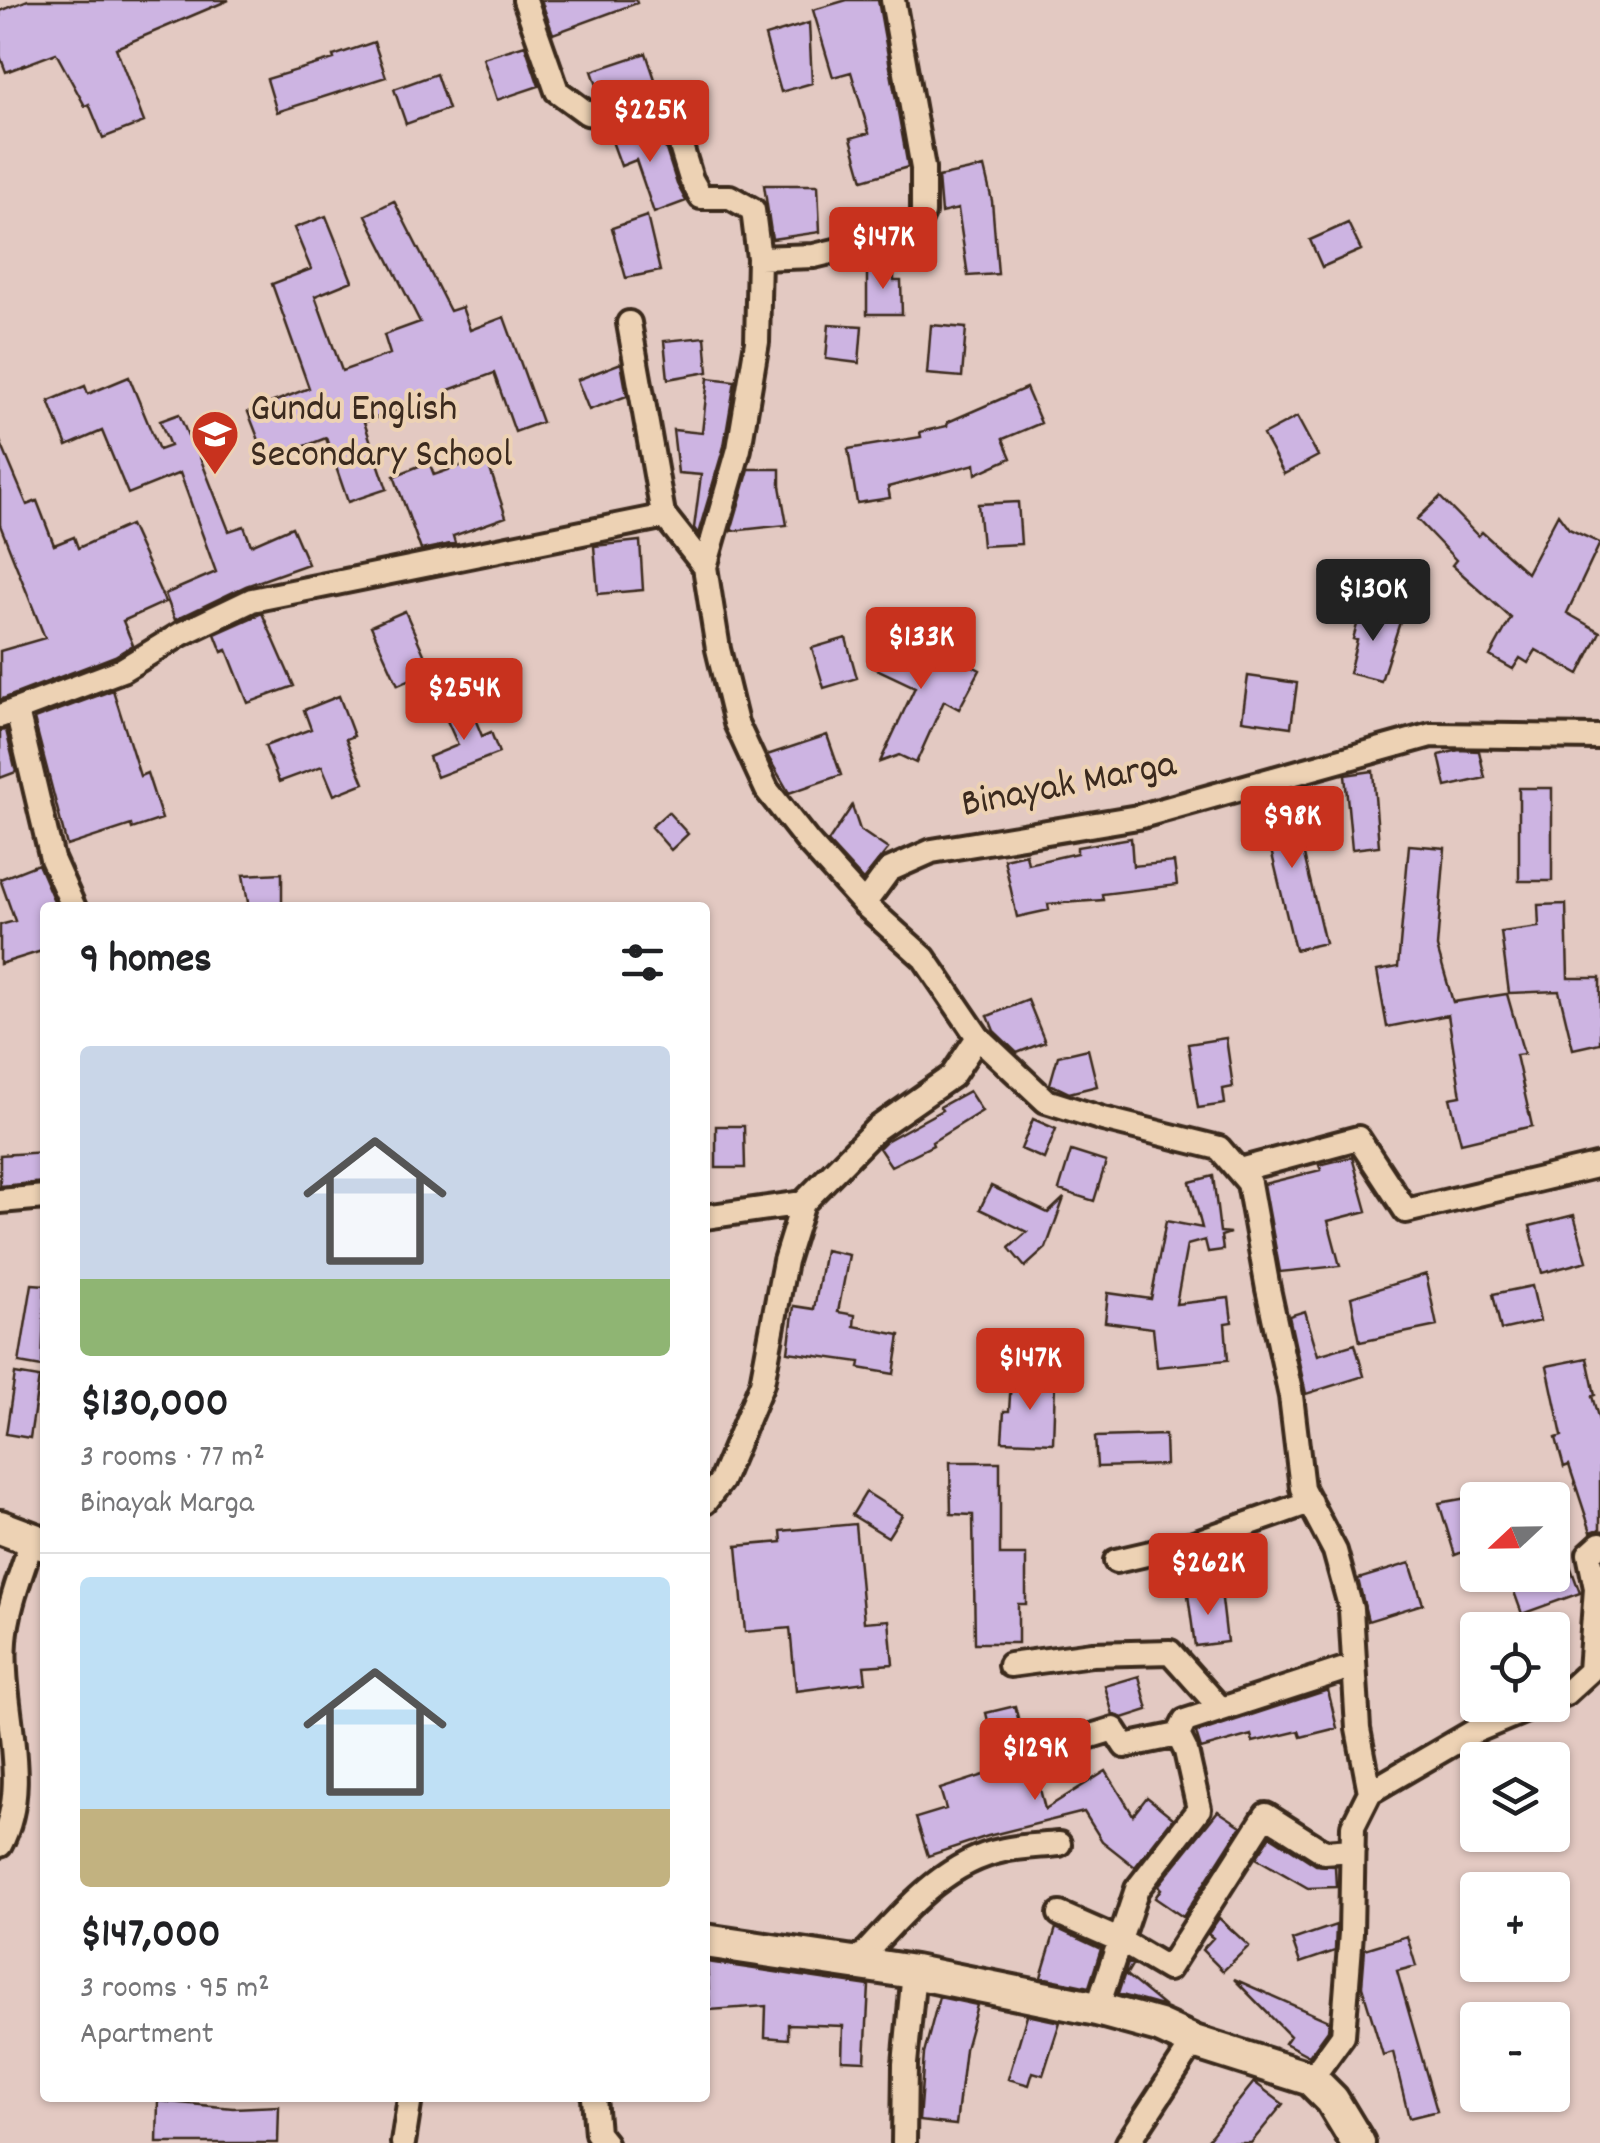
<!DOCTYPE html>
<html lang="en">
<head>
<meta charset="utf-8">
<style>
	:root { --surface:#fff; --page:#f2f2f2; --text:#202124; --muted:#757577; --line:#e0e0e0; --accent:#c8321e }
	body { margin:0; font-family:Dekko,sans-serif; background:var(--page); color:var(--text); height:100vh; display:flex; flex-direction:column; font-size:38px; white-space:nowrap }
	* { box-sizing:border-box; margin:0 }
	p { font-size:32px; color:var(--muted) }
	.icon { flex:none; width:55px; height:55px; fill:none; stroke:currentColor; stroke-width:2; stroke-linecap:round; stroke-linejoin:round }
	.map { position:relative; flex:1; overflow:hidden }
	.panel { position:absolute; left:40px; top:902px; width:670px; height:1200px; display:flex; flex-direction:column; background:var(--surface); border-radius:10px; box-shadow:0 2px 8px #0004 }
	.panel>* { flex:none }
	.needle { width:65px; rotate:248deg }
	.controls { position:absolute; left:1460px; top:1482px; display:grid; gap:20px }
	.controls a { display:grid; place-items:center; width:110px; height:110px; border-radius:10px; background:var(--surface); box-shadow:0 2px 8px #0004; font-size:50px }
	.price { position:absolute; translate:-50% -85px; padding:0 22px; border-radius:10px; background:var(--accent); color:#fff; font-size:32px; line-height:65px; filter:drop-shadow(0 2px 5px #0008) }
	.price::after { content:''; position:absolute; left:50%; top:60px; width:30px; height:22px; margin-left:-15px; background:inherit; clip-path:polygon(0 0,100% 0,50% 100%) }
	.price.selected { background:#222; color:#fff }
	ul { padding:0; list-style:none }
	li { display:grid; align-content:center; gap:20px; height:530px; padding:0 40px }
	li+li { border-top:2px solid var(--line) }
	li span { display:grid; place-items:center; height:310px; border-radius:10px; color:#555 }
	li>.icon { margin-inline-start:auto }
	span .icon { width:180px; height:180px; fill:#fffc; stroke-width:1 }
	li b { font-size:42px }
	h2 { display:flex; justify-content:space-between; align-items:center; height:120px; padding:0 40px; font-size:42px }
	.map>svg:first-child { display:block }
	.building { fill:#cdb4e2; stroke:#3b2a1e; stroke-width:2.5 }
	.lines { fill:none; stroke-linecap:round; stroke-linejoin:round }
	.street-casing { stroke:#3b2a1e; stroke-width:30 }
	.secondary-casing { stroke:#3b2a1e; stroke-width:40 }
	.street { stroke:#edd2b4; stroke-width:22 }
	.secondary { stroke:#edd2b4; stroke-width:32 }
	.labels { text-anchor:middle; dominant-baseline:central; stroke-width:8; stroke-linejoin:round; paint-order:stroke }
	.poi-label { font-size:40px; fill:#3b2a1e; stroke:#edd2b4; text-anchor:start }
	.street-label { font-size:40px; fill:#3b2a1e; stroke:#edd2b4 }
</style>
</head>
<body>
<div class="map">
<svg width="1600" height="2143" viewBox="0 0 1600 2143">
	<rect width="100%" height="100%" fill="#e3c9c2"/>
	<filter id="ink" filterUnits="userSpaceOnUse"><feTurbulence type="fractalNoise" baseFrequency=".01" numOctaves="2"/><feDisplacementMap in="SourceGraphic" scale="20" xChannelSelector="R" yChannelSelector="G"/><feConvolveMatrix kernelMatrix="1 2 1 2 8 2 1 2 1" color-interpolation-filters="sRGB"/></filter>
	<g filter="url(#ink)">
		<path class="building" d="M28 0H229L116 48 144 122 103 138 89 104 85 106 56 53 6 72 0 56V11Z
			M541 0H636L637 3 553 34Z
			M847 0H878L908 167 863 180 851 138 869 133 851 72 833 77 813 10Z
			M809 23 812 83 781 92 765 36Z
			M374 42 386 77 277 112 267 79 334 59 333 56Z
			M525 45 539 86 497 100 483 58Z
			M646 53 659 91 624 103 602 100 592 71Z
			M436 74 448 109 406 124 394 89Z
			M652 125 663 140 677 184 686 201 654 213 636 160 621 166 609 133 630 132Z
			M984 167 992 201 998 274 968 276 958 209 941 213 938 177Z
			M764 185H818L820 232 772 239Z
			M394 201 450 311 462 307 470 330 504 317 542 422 515 432 494 373 446 391 449 400 412 414 410 406 364 422 387 489 348 502 326 438 267 461 248 412 309 388 272 284 311 269 294 228 326 216 352 281 315 296 342 371 390 354 384 335 420 322 366 215Z
			M647 216 660 271 626 278 612 228Z
			M1348 223 1361 250 1322 267 1310 240Z
			M867 268H894V281H901L902 314H867Z
			M829 324 862 326 859 363 826 359Z
			M931 325 966 328 962 377 927 374Z
			M705 337 708 372 668 379 664 341Z
			M621 363 627 396 589 410 577 380Z
			M129 377 159 450 170 446 160 421 179 414 189 438 192 437 229 531 244 526 251 545 292 527 308 564 246 586 175 620 165 594 216 572 180 473 128 494 102 431 67 446 49 401 85 386 88 394Z
			M708 378 735 381 724 446 698 534 694 528 701 475 678 473 673 430 702 433Z
			M1026 388 1041 423 1003 439 1011 458 976 474 975 464 888 487 890 498 857 503 848 449 921 437 920 432 947 426 948 422Z
			M1297 417 1318 456 1284 474 1263 435Z
			M0 441 27 505 37 501 54 545 74 537 78 548 130 525 165 602 123 621 133 645 115 656 0 700V651L45 638 0 525Z
			M486 457 506 517 453 536 455 543 421 550 394 476 429 462 434 475Z
			M749 469H780V486L787 525 731 531Z
			M1440 497 1478 536 1482 532 1527 573 1558 514 1569 529 1600 543 1567 613 1600 632 1579 674 1536 650 1528 663 1520 658 1513 669 1490 656 1511 618 1452 565 1456 560 1417 519Z
			M1018 502 1021 544 982 546 978 504Z
			M640 541 643 590 598 594 594 546Z
			M1362 607 1401 619 1381 681 1349 673 1357 640 1353 639Z
			M405 611 431 670 398 685 371 626Z
			M262 613 294 686 248 703 227 650 222 652 215 634Z
			M882 634 942 662 946 652 980 670 959 709 944 701 916 763 899 755 880 762 915 687 868 665Z
			M846 638 857 678 824 688 812 648Z
			M1248 676 1297 683 1291 727 1242 720Z
			M113 690 140 776 147 773 162 819 132 829 131 825 67 846 34 719Z
			M339 696 354 736 346 739 364 783 334 795 322 766 279 782 265 746 311 729 304 710Z
			M469 704 482 736 491 732 499 753 437 777 429 757 458 745 444 714Z
			M6 730 16 772 0 778V731Z
			M827 735 841 775 789 793 767 755Z
			M1459 750 1479 751 1485 778 1446 787 1439 755Z
			M1373 771 1379 846 1352 849 1345 775Z
			M1519 788H1552V881H1519Z
			M1289 792 1325 943 1295 950 1259 800Z
			M852 806 860 830 888 849 863 880 828 842Z
			M668 812 688 834 671 850 651 827Z
			M1131 838 1133 866 1174 862 1177 885 1102 894 1103 900 1048 904 1049 910 1017 917 1004 859 1026 854 1028 864 1077 853V847Z
			M1409 845 1445 848 1437 947 1453 1002 1507 994 1524 1054 1516 1055 1532 1126 1461 1143 1450 1098 1461 1096 1448 1015 1387 1027 1377 971 1398 967Z
			M38 864 57 908H45V950L0 964V925L15 921 0 879Z
			M282 873V908H249L243 875Z
			M1566 904 1568 978H1600V1043L1573 1049 1559 991 1509 993 1501 932 1539 927 1538 905Z
			M1028 1000 1045 1042 1017 1053 994 1031 988 1016Z
			M1226 1038 1233 1087 1223 1089 1225 1104 1198 1108 1188 1044Z
			M1088 1049 1097 1086 1069 1093 1050 1084 1058 1056Z
			M969 1091 982 1111 932 1142 933 1145 891 1166 879 1148 886 1141 942 1110 940 1107Z
			M1033 1119 1056 1129 1044 1159 1021 1149Z
			M716 1126H744L745 1168H716Z
			M1071 1151 1106 1162 1094 1201 1059 1190Z
			M45 1152V1182L0 1186V1155Z
			M1352 1157 1367 1211 1328 1221 1340 1266 1280 1272 1264 1184 1321 1170 1319 1165Z
			M1213 1176 1220 1232 1230 1233 1221 1236 1223 1250 1208 1252 1205 1240 1187 1245 1176 1304 1229 1298 1232 1322 1225 1323 1228 1360 1157 1367 1153 1328 1105 1322 1108 1293 1151 1299 1166 1221 1202 1228 1190 1182Z
			M991 1186 1048 1213 1064 1198 1046 1248 1025 1267 1009 1248 1027 1232 980 1209Z
			M1574 1215 1587 1261 1542 1273 1530 1226Z
			M825 1250 849 1255 838 1312 855 1315 854 1326 900 1335 894 1374 859 1368 860 1362 788 1352 794 1306 814 1309Z
			M1426 1274 1437 1326 1360 1342 1351 1297Z
			M32 1284 45 1285 42 1367 19 1363Z
			M1532 1286 1540 1321 1501 1330 1493 1294Z
			M1305 1311 1318 1355 1355 1344 1364 1376 1306 1394 1289 1316Z
			M1587 1358 1595 1395 1592 1396 1600 1424V1529L1591 1532 1569 1465 1564 1467 1556 1438 1562 1436 1547 1366Z
			M15 1374 39 1378 30 1438 6 1434Z
			M1011 1380 1055 1382 1053 1443 1002 1441 1004 1411H1009Z
			M1165 1435 1166 1465 1097 1467 1095 1437Z
			M950 1462H1000V1555H1026V1604H1018V1643H975L973 1515 951 1514Z
			M866 1492 902 1515 888 1537 852 1515Z
			M1478 1496V1546L1455 1555 1439 1503Z
			M855 1524 864 1622 889 1620 893 1664 864 1666 866 1682 796 1691 790 1628 745 1632 737 1546 782 1542 781 1531Z
			M1555 1524 1580 1593 1522 1614 1508 1575H1552V1525Z
			M1410 1563 1423 1604 1368 1621 1358 1579Z
			M1221 1591 1227 1642 1195 1646 1188 1595Z
			M1139 1676 1148 1710 1123 1718 1113 1715 1105 1686Z
			M1328 1690 1337 1728 1301 1737 1299 1731 1253 1742 1251 1735 1201 1749 1196 1733Z
			M1015 1706 1030 1766 1034 1765 1045 1809 1106 1771 1133 1815 1147 1797 1173 1818 1135 1867 1102 1841 1084 1812 988 1836 928 1856 916 1818 946 1809 940 1789 1000 1770 986 1713Z
			M1218 1811 1241 1826 1183 1917 1155 1898 1161 1889 1158 1886Z
			M1271 1836 1316 1865 1335 1866 1336 1887 1308 1888 1256 1858Z
			M1219 1918 1249 1946 1223 1971 1202 1950 1213 1938 1208 1934Z
			M1336 1925 1335 1951 1300 1963 1292 1940Z
			M1056 1928 1101 1949 1089 1987 1041 1977Z
			M1407 1936 1416 1966 1397 1971 1437 2111 1409 2118 1393 2052 1383 2055 1362 1986 1365 1949Z
			M707 1962 869 1986 865 2061 842 2060 843 2026 788 2024V2039L765 2037 766 2006 710 2010Z
			M1128 1963 1132 1965 1126 1975 1165 2007 1118 1994Z
			M1234 1979 1329 2021 1328 2030 1309 2056 1285 2043 1290 2036Z
			M939 1997 977 2005 965 2049 956 2125 919 2121 924 2054Z
			M1027 2015 1060 2022 1043 2075 1033 2072 1029 2085 1008 2079Z
			M1254 2082 1283 2104 1251 2143H1205Z
			M158 2101 233 2108 279 2106 278 2143H157Z"/>
		<g class="lines">
			<g class="street-casing">
				<path id="street" d="M525 0 557 91 587 113 626 118 657 107 677 133 691 179 701 197H730L753 210 759 258 757 342 739 449 705 567 718 649 736 723 767 790 808 842 864 904 924 958 978 1037 1046 1101 1103 1119 1219 1148 1249 1183 1268 1289 1291 1396 1302 1488 1335 1551 1351 1609 1358 1729 1370 1792 1353 1826 1351 1933 1343 2035 1311 2079
					M759 258 814 256 914 232 923 213V168L893 0
					M629 323 663 514
					M17 711 52 859 74 908
					M0 716 122 670 181 634 252 600 661 517 663 514 705 567
					M864 904 889 870 932 851 1138 817 1431 735 1600 737
					M1239 1170 1358 1138 1406 1211 1600 1165
					M0 1201 45 1197
					M705 1217 803 1203 876 1129 952 1076 978 1037
					M705 1502 721 1481 762 1383 785 1261 803 1203
					M1116 1561 1194 1543 1310 1502
					M1010 1665 1092 1654 1170 1652 1221 1709
					M1552 1699 1566 1693 1590 1671 1596 1588 1589 1554 1600 1544
					M1068 1743 1114 1729 1125 1746 1178 1735 1185 1721 1354 1666
					M1370 1792 1473 1732 1538 1705
					M0 1845C33 1783 0 1708 5 1641 7 1607 23 1570 33 1537
					M1060 1914 1119 1940 1168 1969 1266 1815 1324 1852 1353 1850
					M856 1963C899 1918 940 1863 1004 1850 1022 1846 1041 1846 1059 1844
					M1097 2009 1137 1889 1199 1809 1186 1751 1178 1735
					M594 2098 597 2133 605 2143
					M403 2143 410 2098
					M904 2143 905 2064 914 1972
					M1128 2143 1194 2042"/>
			</g>
			<g class="secondary-casing">
				<path id="secondary" d="M0 1527 45 1544
					M705 1941 914 1972 1097 2009 1159 2026 1194 2042 1311 2079 1332 2100 1358 2143"/>
			</g>
			<use href="#street" class="street"/>
			<use href="#secondary" class="secondary"/>
		</g>
	</g>
	<defs>
		<g id="school-pin" transform="scale(2.5)"><path d="M0 17L-7.5 6A9.5 9.5 0 1 1 7.5 6Z" fill="#c8321e" stroke="#edd2b4"/><path d="M0-5L7-2L0 1L-7-2ZM-4 1L0 2.5L4 1V4Q0 6-4 4Z" fill="#fff"/></g>
	</defs>
	<g fill-rule="evenodd">
		<use href="#school-pin" x="215" y="434"/>
	</g>
	<g class="labels">
		<g class="poi-label">
			<text x="250" y="411">Gundu English<tspan x="250" dy="46">Secondary School</tspan></text>
		</g>
		<g class="street-label">
			<text transform="translate(1069 787) rotate(-11)">Binayak Marga</text>
		</g>
	</g>
</svg>
<div class="controls">
<a><svg class="needle" viewBox="-14 -14 28 28"><path d="M0-13l5 13h-10z" fill="#e53935"/><path d="M0 13l5-13h-10z" fill="#757577"/></svg></a>
<a><svg class="icon" aria-label="locate" viewBox="0 0 24 24"><circle cx="12" cy="12" r="6"/><path d="M12 2v4M12 18v4M2 12h4M18 12h4"/></svg></a>
<a><svg class="icon" aria-label="layers" viewBox="0 0 24 24"><path d="M12 4l9 5-9 5-9-5zM3 14l9 5 9-5"/></svg></a>
<a>+</a>
<a>−</a>
</div>
<b class="price" style="left:650px;top:165px">$225K</b>
<b class="price" style="left:883px;top:292px">$147K</b>
<b class="price selected" style="left:1373px;top:644px">$130K</b>
<b class="price" style="left:921px;top:692px">$133K</b>
<b class="price" style="left:464px;top:743px">$254K</b>
<b class="price" style="left:1292px;top:871px">$98K</b>
<b class="price" style="left:1030px;top:1413px">$147K</b>
<b class="price" style="left:1208px;top:1618px">$262K</b>
<b class="price" style="left:1035px;top:1803px">$129K</b>
<section class="panel">
<h2>9 homes<svg class="icon" aria-label="filters" viewBox="0 0 24 24"><path d="M4 7h16M4 17h16"/><circle cx="9" cy="7" r="2"/><circle cx="15" cy="17" r="2"/></svg></h2>
<ul>
<li><span style="background:linear-gradient(#c9d6e8 75%,#8fb573 0)"><svg class="icon" aria-label="home" viewBox="0 0 24 24"><path d="M3 11l9-7 9 7M6 9v11h12V9"/></svg></span><div><b>$130,000</b><p>3 rooms · 77 m²</p><p>Binayak Marga</p></div></li>
<li><span style="background:linear-gradient(#bfe0f5 75%,#c2b280 0)"><svg class="icon" aria-label="home" viewBox="0 0 24 24"><path d="M3 11l9-7 9 7M6 9v11h12V9"/></svg></span><div><b>$147,000</b><p>3 rooms · 95 m²</p><p>Apartment</p></div></li>
</ul>
</section>
</div>
</body>
</html>
